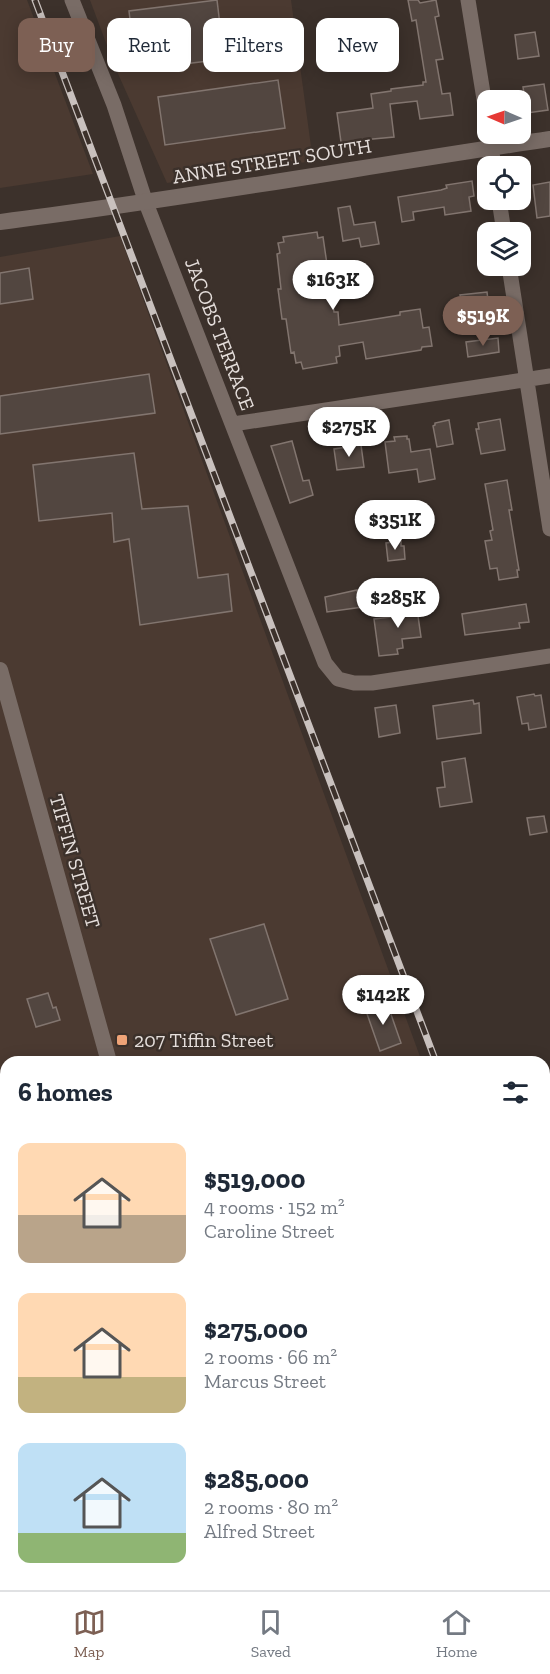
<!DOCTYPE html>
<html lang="en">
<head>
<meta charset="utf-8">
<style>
	:root { --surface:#fff; --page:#f2f2f3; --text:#1f2937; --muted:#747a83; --line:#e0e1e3; --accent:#7d6054 }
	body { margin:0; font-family:"Zilla Slab",serif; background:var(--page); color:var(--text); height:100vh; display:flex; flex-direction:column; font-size:22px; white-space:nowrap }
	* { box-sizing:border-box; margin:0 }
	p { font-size:20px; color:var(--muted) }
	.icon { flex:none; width:33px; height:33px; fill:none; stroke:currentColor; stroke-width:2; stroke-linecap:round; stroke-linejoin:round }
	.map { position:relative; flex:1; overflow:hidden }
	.drawer { position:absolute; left:0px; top:1056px; width:550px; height:534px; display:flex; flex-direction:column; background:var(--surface); border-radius:18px 18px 0 0; box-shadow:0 3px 15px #0003 }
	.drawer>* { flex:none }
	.top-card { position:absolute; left:18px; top:18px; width:514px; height:54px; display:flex; gap:12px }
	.needle { width:39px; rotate:272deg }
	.fabs { position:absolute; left:477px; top:90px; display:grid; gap:12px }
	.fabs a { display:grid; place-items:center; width:54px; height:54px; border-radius:12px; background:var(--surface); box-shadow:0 3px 15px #0003; font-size:30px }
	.price { position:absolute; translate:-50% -51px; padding:0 14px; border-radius:21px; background:#fff; color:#222; font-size:20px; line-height:39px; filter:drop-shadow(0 2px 3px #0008) }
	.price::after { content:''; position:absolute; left:50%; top:36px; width:18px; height:14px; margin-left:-9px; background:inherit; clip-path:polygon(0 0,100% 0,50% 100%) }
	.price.current { background:var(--accent); color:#fff }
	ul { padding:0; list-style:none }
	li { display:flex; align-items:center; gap:18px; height:150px; padding:0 18px }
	li span { display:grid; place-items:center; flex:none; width:168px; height:120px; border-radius:12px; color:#555 }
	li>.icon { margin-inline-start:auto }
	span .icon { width:72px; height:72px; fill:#fffc; stroke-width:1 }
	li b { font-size:26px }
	h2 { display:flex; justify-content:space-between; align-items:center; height:72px; padding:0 18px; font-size:26px }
	.tag { padding:0 21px; border-radius:12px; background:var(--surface); box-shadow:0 3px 15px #0003; font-size:21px; line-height:54px }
	.tag.current { background:var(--accent); color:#fff }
	.tab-bar { display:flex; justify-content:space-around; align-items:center; height:84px; border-top:2px solid var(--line); background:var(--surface); font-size:16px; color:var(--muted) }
	.tab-bar a { display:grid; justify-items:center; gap:3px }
	.tab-bar .current { color:var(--accent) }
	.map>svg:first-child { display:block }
	.built { fill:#4b3a31 }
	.building { fill:#524640; stroke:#82756f; stroke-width:1.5 }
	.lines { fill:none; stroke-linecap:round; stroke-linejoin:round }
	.minor { stroke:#796c66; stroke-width:15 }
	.tertiary { stroke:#796c66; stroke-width:16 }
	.rail-casing { stroke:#c9c1be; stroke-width:7 }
	.rail { stroke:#3c312b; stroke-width:4.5; stroke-dasharray:14; stroke-linecap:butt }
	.poi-dot { fill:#efa377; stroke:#3c312b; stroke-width:2 }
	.labels { text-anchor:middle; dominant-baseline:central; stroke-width:5; stroke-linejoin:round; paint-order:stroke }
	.street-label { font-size:20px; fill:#e6dfdc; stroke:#3c312b }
	.poi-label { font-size:20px; fill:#e6dfdc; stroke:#3c312b; text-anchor:start }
</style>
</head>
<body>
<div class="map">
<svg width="550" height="1590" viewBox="0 0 550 1590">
	<rect width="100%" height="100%" fill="#3c312b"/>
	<path class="built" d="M0 0H27L93 174 0 188Z
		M90 0H291L313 161 167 183 115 67Z
		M120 236 422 1062H6V1584H544L545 1397 550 1412V1590H7L0 1578V257Z"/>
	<path class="building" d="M217 0 224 59 136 70 129 11Z
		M408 0H418L420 3 436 0 439 16 435 17 443 59 436 60 442 94 450 93 453 115 420 119 417 101 390 104 394 137 341 142 337 113 373 108 371 94 391 91V89L423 85V82H426L416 20 412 21Z
		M535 32 539 56 518 59 515 35Z
		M278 80 285 128 165 145 158 97Z
		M544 84 548 110 527 113 523 87Z
		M472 181 474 196 469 197 471 211 445 215 444 207 413 212 414 220 402 222 398 197 441 190 447 188 446 185Z
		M550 182V216L537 218 533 185Z
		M350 206 354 225 375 222 379 244 361 247 359 238 343 241 338 208Z
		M317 232 318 238 323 237 334 312H338L339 325 400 315V312L420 309 423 328 429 327 432 346 422 347 421 350 366 359 363 342 339 346 340 356 336 357 337 363 303 369 301 362 296 363 294 352 291 353 286 319H282L278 289H281L277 254 280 253 278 243 284 242 283 237Z
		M29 268 33 299 0 304V273Z
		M487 292 489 308 463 311 460 295Z
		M498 338 499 352 468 357 466 342Z
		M149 374 155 413 0 434V396Z
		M500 419 505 450 481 454 476 429H479L478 423Z
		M449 420 453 444 437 447 433 426 435 425V423Z
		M407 436V439H409L411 452 430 449 435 479 419 482 417 469 389 473 385 442 395 441 394 437Z
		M292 441 303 481 309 480 313 495 290 503 271 446Z
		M361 445 364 467 337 470 334 449Z
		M134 453 142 509 188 506 198 578 228 574 232 611 140 625 129 539 114 542 112 513 39 521 33 465Z
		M507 480 512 510H509L519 570H517L518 577 499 580 497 568 490 569 485 541 492 540 490 531 493 530 485 484Z
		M401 541V546H404L405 559 388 561 386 543Z
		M357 590 358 595 369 593 370 606 327 612 325 597Z
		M421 603 423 616H418L421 637 402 639 403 648 397 649 398 654 379 656 374 619 399 616 398 605Z
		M526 604 529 622 519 623 520 628 465 635 462 614Z
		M534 694 535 696 541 695 546 727 529 730 528 723 522 724 517 697Z
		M473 700 474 704 479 703 481 733 437 739 433 706Z
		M396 705 400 733 379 737 375 708Z
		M465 758 472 802 440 807 437 788 445 787 442 762Z
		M544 816 547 832 530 835 527 818Z
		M264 924 288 999 236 1015 210 939Z
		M48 993 53 1008 56 1007 60 1020 36 1027 27 999Z
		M386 1000 401 1043 380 1051 365 1008Z"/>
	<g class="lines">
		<path class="minor" d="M72 0 114 105 146 203 325 663 338 679 354 683H372L550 656
			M468 0 488 124
			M489 134 494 166
			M499 200 504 232
			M509 266 550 529
			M233 424 550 376"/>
		<path class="tertiary" d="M0 222C184 199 367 166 550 139
			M0 670 109 1062
			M254 1584 256 1590"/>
		<g class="rail-casing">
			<path id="rail" d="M35 0 436 1062
				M544 1356 550 1371"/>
		</g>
		<use href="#rail" class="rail"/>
	</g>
	<rect class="poi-dot" x="116" y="1034" width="12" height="12" rx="3"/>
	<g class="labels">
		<g class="street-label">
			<text transform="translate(272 161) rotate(-9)">ANNE STREET SOUTH</text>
			<text transform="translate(220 334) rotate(69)">JACOBS TERRACE</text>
			<text transform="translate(75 861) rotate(74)">TIFFIN STREET</text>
		</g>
		<g class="poi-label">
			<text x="134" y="1040">207 Tiffin Street</text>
		</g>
	</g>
</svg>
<div class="fabs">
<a><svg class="needle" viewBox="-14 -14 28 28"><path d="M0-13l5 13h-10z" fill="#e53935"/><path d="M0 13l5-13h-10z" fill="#747a83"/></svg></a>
<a><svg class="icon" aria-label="locate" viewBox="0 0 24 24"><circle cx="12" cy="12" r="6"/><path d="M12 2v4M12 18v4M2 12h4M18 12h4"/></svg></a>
<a><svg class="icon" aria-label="layers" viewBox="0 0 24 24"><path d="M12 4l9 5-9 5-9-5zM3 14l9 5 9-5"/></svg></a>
</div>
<b class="price" style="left:333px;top:311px">$163K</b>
<b class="price current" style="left:483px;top:347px">$519K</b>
<b class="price" style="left:349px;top:458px">$275K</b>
<b class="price" style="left:395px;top:551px">$351K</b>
<b class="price" style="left:398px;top:629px">$285K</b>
<b class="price" style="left:383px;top:1026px">$142K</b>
<div class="top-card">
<a class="tag current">Buy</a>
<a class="tag">Rent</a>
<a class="tag">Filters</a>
<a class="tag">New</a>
</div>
<section class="drawer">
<h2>6 homes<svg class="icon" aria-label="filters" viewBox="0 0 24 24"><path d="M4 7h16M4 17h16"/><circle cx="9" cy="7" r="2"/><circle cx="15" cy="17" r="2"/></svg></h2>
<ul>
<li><span style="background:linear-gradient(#ffd9b3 60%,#b9a48a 0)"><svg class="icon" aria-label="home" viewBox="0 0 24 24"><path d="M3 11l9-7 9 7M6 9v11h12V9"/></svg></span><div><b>$519,000</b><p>4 rooms · 152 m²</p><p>Caroline Street</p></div></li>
<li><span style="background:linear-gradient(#ffd9b3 70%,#c2b280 0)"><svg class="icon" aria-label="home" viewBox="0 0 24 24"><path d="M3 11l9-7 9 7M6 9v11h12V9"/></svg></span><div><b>$275,000</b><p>2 rooms · 66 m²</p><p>Marcus Street</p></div></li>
<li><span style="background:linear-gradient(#bfe0f5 75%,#8fb573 0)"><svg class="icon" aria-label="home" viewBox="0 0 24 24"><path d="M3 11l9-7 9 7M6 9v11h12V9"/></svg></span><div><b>$285,000</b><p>2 rooms · 80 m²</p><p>Alfred Street</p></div></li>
</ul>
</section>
</div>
<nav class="tab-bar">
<a class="current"><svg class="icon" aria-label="map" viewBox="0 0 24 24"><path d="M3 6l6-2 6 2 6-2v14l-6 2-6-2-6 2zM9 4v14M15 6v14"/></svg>Map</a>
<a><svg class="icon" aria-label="saved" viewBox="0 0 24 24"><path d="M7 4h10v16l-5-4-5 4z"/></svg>Saved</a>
<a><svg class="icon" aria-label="home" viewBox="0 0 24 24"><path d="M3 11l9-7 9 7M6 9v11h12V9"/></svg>Home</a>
</nav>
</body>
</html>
